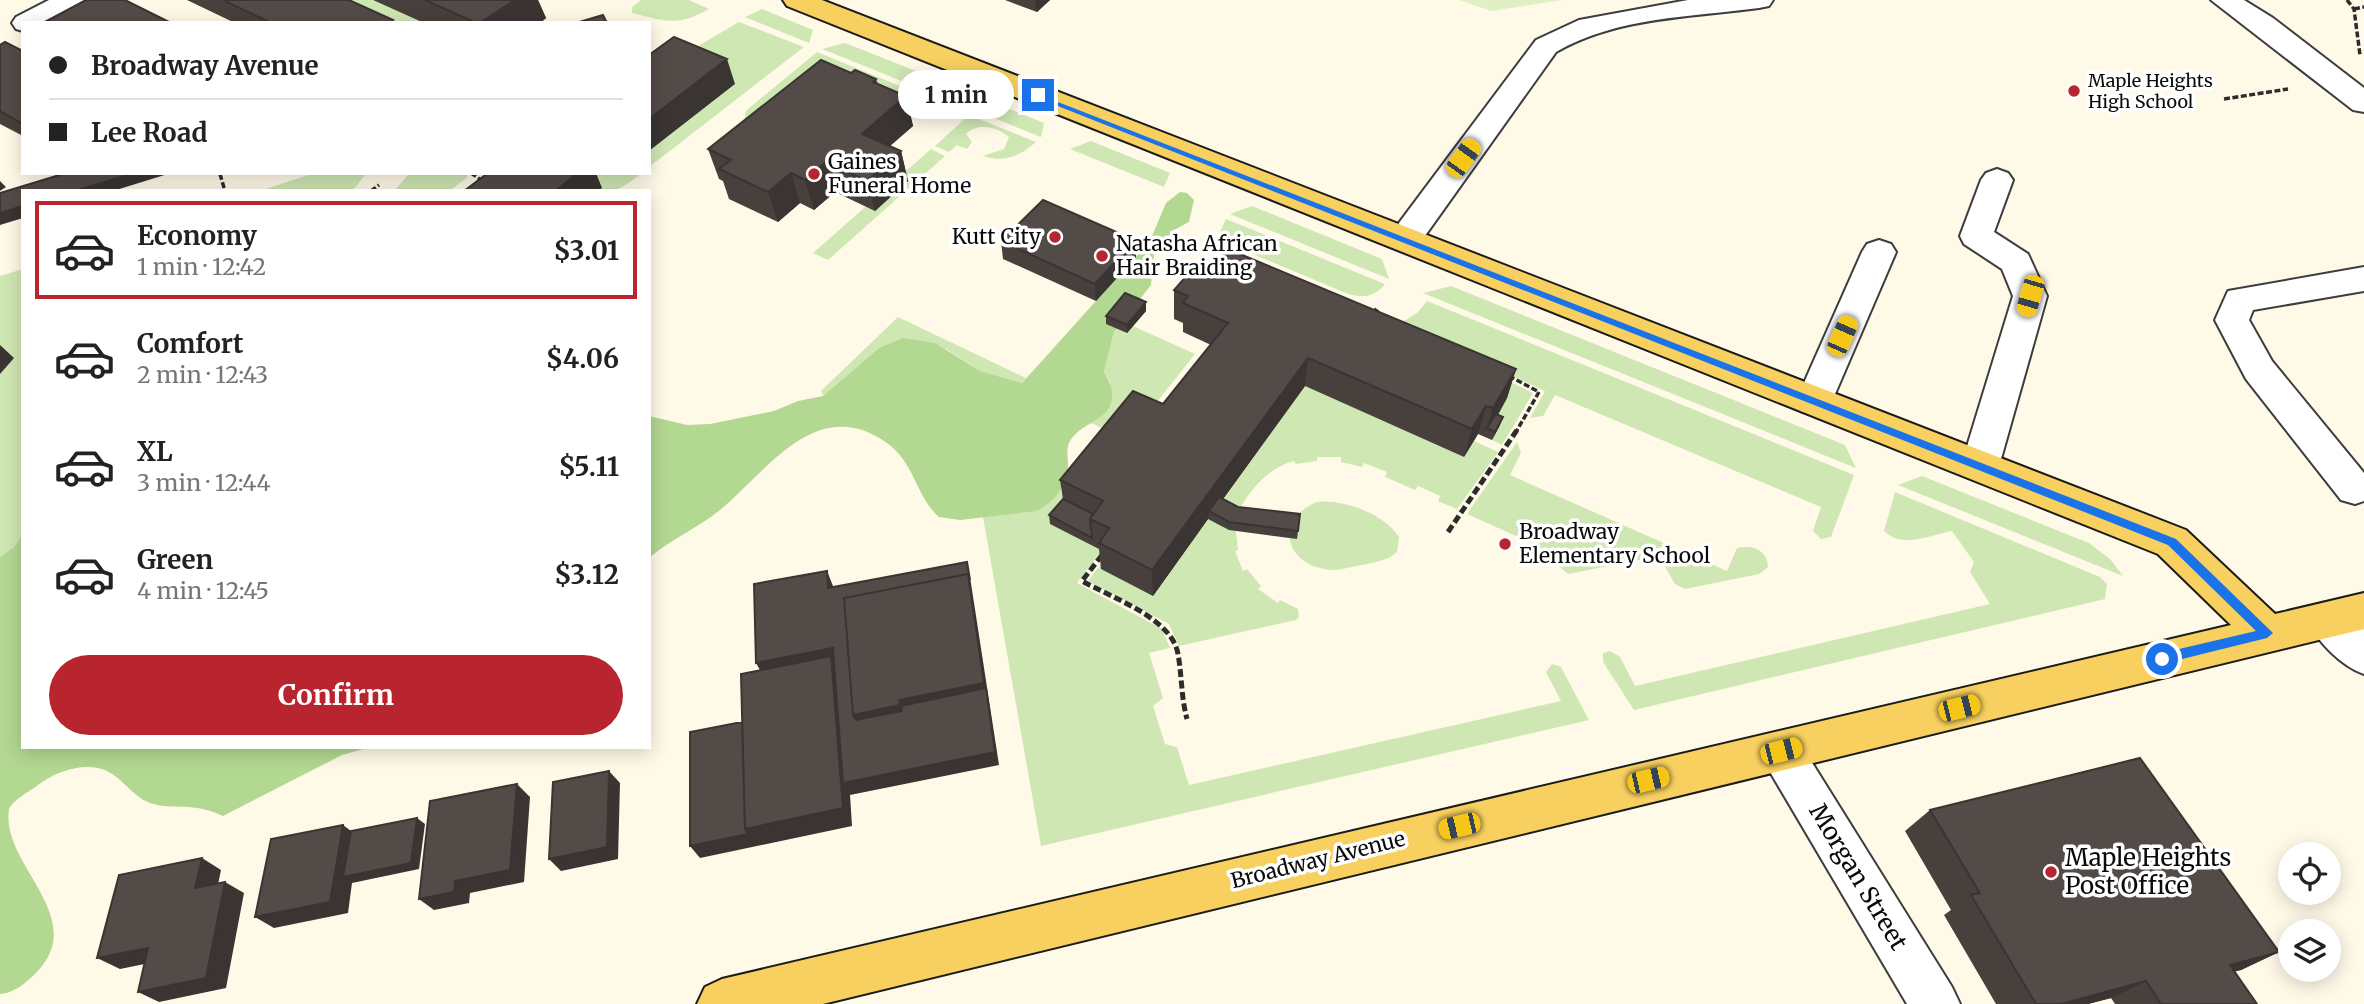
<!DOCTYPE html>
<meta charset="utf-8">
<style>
body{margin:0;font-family:Merriweather,serif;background:#f6f6f6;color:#222;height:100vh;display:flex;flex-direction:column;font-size:26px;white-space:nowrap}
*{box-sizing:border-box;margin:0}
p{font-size:23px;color:#767676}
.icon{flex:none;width:38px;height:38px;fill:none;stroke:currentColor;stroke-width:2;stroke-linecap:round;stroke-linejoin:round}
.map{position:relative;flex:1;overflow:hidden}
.sheet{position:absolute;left:21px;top:189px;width:630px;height:560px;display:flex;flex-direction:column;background:#fff;border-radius:0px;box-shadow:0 4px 18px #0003}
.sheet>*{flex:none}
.banner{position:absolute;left:21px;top:21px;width:630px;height:154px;border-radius:0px;box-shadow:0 4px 18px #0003;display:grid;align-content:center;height:154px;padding:0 28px;background:#fff}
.tools{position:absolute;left:2278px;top:842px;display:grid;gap:14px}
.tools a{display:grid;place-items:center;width:63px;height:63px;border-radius:50%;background:#fff;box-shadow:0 4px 18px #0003;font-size:35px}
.end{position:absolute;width:32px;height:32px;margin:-16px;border:9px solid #1a73e8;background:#fff;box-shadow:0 0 0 4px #fff}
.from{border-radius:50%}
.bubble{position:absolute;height:49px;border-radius:24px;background:#fff;box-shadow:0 4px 18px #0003;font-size:23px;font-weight:700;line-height:49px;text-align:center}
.car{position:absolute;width:21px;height:42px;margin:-21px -10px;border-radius:9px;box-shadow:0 0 5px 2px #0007;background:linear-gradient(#f5c518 24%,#345 0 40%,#f5c518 0 76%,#345 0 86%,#f5c518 0)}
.banner b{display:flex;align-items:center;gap:24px;height:66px;font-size:26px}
.banner b+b{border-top:2px solid #e0e0e0}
.banner i{width:18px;height:18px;background:#222}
ul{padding:12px 0 0;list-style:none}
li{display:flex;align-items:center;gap:21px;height:98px;margin:0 14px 10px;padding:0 14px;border:4px solid transparent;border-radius:0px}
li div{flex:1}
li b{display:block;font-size:26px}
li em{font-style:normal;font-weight:700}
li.on{border-color:#b8252e}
li>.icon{width:63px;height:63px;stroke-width:1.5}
.action{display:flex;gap:14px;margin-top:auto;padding:14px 28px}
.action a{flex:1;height:80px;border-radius:42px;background:#b8252e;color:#fff;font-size:28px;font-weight:700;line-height:80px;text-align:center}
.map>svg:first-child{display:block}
</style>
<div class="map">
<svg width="2364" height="1004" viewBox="0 0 2364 1004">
<rect width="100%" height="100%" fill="#fffae8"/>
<path fill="#cfe7b3" d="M351,0H373L424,23H363L344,4Z
M641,0H689L709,9C678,27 665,21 632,13V7Z
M762,9L813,30L809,43L745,17Z
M739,22L804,47L649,167V151L735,84L688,52Z
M845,43L949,84V100L822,49Z
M817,52L944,104L932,115L928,108L918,104L745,122V113L748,109Z
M992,102L1044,123L1041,137L974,110Z
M969,115L1036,142C1020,156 1004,163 983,156L1004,149L1009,137C998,127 977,122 966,134L972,142L967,149L957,145L949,152L935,146Z
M1091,141L1170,173L1164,187L1070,149Z
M931,149L945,156L828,260L813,253Z
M314,173H367L352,191H260Z
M404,173H467V178L449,191H394L408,175Z
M571,173H642C609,199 605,195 571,173Z
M1252,206L1382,259L1389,279L1230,214Z
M1226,219L1385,284C1375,297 1363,298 1348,294L1231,245L1219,234Z
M23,269V534L14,547L0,557V276Z
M1451,286L1845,445L1856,468L1423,293Z
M1427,301L1854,475L1831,537L1821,539L1813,531L1821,507L1555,395L1543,416L1530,418L1545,391L1399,324L1417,313Z
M1130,309L1133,326L1195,354L1141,422L1121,437L1089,422L1094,418L1110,382L1104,372L1114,332Z
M898,317L1026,378L1022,383L980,371L946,349L879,348L823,396L821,391Z
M1505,379L1533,393L1502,445L1492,440C1494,413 1508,407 1505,379Z
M1305,386L1464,457L1474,441L1498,452L1457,509L1438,501L1440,496L1418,486L1415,490L1385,477L1387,472L1364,463L1362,467L1341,462V457H1317V461L1296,464L1294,461C1271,467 1254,485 1240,508L1219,505Z
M1517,442L1521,453L1510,475L1727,571L1737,548C1752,545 1767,549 1768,567L1759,574L1685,589L1675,584L1659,556L1568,574L1534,544L1467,514Z
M1009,465L1073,496L1102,550L1077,583L1162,629L1170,648L1149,653L1163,698L1153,706L1165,744L1177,747L1189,785L1561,701L1546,672L1552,664L1561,667L1589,720L1041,846L983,517L997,515Z
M1922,476L2089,543L2110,559L2123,576L1898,485Z
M1895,492L2100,577L2107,584L2105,599L1634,710L1603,662V653L1610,651L1620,657L1635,686L1990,604L1970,572L1974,562L1952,531C1930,535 1902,549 1884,531Z
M1317,502C1343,499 1385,514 1399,537L1397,552C1387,561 1375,562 1362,565C1350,567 1336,572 1324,569C1283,561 1276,518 1317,502Z
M1208,519L1236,531L1238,550L1235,551L1243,571L1247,569L1261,586L1258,589L1278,603L1280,600L1298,609L1299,617L1296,620L1179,646L1169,624L1088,581L1109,554L1153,596Z"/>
<path fill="#b3d892" d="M1180,192L1187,193L1194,200L1189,222L1174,230L1154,255L1151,285L1114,332L1104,372C1109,381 1115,392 1111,403C1106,421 1078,424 1069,443C1066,450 1068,457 1068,464C1068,485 1055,502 1036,511L960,520L939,517C916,497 915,463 887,443C817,393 768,470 720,510C698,528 671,539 649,558V416L687,425L710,424L774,411L798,401L823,396L879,348L903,338L935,343L980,371L1022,383L1150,241L1166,203Z
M23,534V747H370L342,755L223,816C192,801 174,811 150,803C129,795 121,773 98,768C77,764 54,773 38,785C30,791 13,800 9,809C0,865 91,917 36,973C26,983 14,993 0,994V557L14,547Z"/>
<path fill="#e1efc5" d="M1459,0H1563L1491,11Z"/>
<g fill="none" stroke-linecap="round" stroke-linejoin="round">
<g stroke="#3d3d3d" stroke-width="4">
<path id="minor" d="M49,0H84C71,19 44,23 23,23V31L16,29L12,23L16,17Z
M1688,0H1773L1769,6L1759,8C1691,17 1616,17 1556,52L1417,247L1405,250L1393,247L1389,239L1393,231L1536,40L1579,20Z
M2211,0H2244L2273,18L2364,88V112L2353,110Z
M1997,169L2008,173L2013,180L1994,232L2028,254L2047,296L1999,466L1993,477L1980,481L1967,477L1961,466L2013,296L2002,269L1964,244L1960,236L1981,180L1986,173Z
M1879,240L1891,244L1896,252L1832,401L1827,411L1814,415L1801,411L1796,401L1862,252L1867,244Z
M2364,267V291L2253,310L2249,320L2272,361L2364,473V501L2355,504L2341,500L2246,379L2215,320L2228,291Z
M2328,602L2343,608L2364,629V674C2341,666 2318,642 2307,620L2313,608Z
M1781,731L1796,737L1952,987L1960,1004H1907L1766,765L1759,751L1766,737Z"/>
</g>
<g stroke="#1b1b1b" stroke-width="4">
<path id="major" d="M783,0H822L2186,530L2275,614L2364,593V629L823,1004H697L705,987L722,979L2231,625L2158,554L787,6Z"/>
</g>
<path stroke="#2c2c2c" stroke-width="3.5" stroke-dasharray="6 2.5" stroke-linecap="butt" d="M2347,0L2354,9L2360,55
M2354,9L2364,7
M2224,99L2288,89
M471,173L484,182
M220,174L225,191
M371,191L379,185
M1374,309L1382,315
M1509,376L1539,392L1516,432"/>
<path stroke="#2c2c2c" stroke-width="5" stroke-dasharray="8 3.5" stroke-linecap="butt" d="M1448,532L1517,430
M1102,555L1082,581C1112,598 1172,618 1178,654C1182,676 1181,697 1187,719"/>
<use href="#minor" fill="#fff" fill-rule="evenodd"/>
<use href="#major" fill="#f7d05f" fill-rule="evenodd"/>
</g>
<path fill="#47403d" d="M187,0H349L393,20L395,23H235Z
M373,0H538L546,18L540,23H424Z
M1005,0H1050L1037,12Z
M0,45L23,51V136L0,124Z
M851,73L876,79L878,84L906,96L913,126L890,146L901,151L908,181L875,211L835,192L814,210L800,203L778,222L729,199L723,181L719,179L708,149Z
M1135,240L1136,257L1096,301L1003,259L1001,241Z
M1210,271L1516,369L1507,398L1498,415L1500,425L1492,440L1478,434L1464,457L1305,386L1223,499L1238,507L1300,514L1297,539L1229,530L1208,519L1153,596L1101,569L1099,549L1050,524L1049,515L1063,499L1060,480L1163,404L1211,345L1183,332V323L1174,319V290Z
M1146,311L1127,333L1106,324V316Z
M1930,810L2279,952L2241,970L2234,971L2257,1004H2115L2111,998L2088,1004H1996L1944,915L1951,910L1905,831Z"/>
<path fill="#3a3432" d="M515,0H538L546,18L540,23H480Z
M1035,0H1050L1037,12Z
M727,59L735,84L649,151V119Z
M906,96L913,126L869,164L862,134Z
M901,151L908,181L875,211L867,181Z
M826,162L835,192L814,210L805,180Z
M134,173H171L113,191H75Z
M578,173H596L602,188L598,191H555Z
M791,173L800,203L778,222L768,192Z
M0,181L6,187L0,191Z
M23,206V218L0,225V213Z
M1135,240L1136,257L1096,301L1095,284Z
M1146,302V311L1127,333V325Z
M0,345L14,358L0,374Z
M1308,358L1305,386L1213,513L1209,511L1208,519L1153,596L1152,570Z
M1516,369L1507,398L1489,429L1487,428L1493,408Z
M1486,406L1478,434L1464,457L1472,429Z
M1503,417L1500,425L1492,440L1495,432Z
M967,562L970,577L999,765L850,795L852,826L700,858L690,846L745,829L764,677L756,663L833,648L849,782L862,734L853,715Z
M827,571L833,586L834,603L828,588Z
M609,771L620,783L618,859L561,871L549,859Z
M517,784L530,797L524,882L470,893L469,903L434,910L419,899L455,881Z
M417,818L425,824L419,869L352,883L348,913L274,928L255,917L343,825L359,837Z
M202,858L221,870L215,899L195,888Z
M225,882L244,893L226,988L159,1002L138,992Z
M148,948L169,959L120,969L97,958Z
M2279,952L2241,970L2193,983L2230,965Z
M2146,981L2111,998L2088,1004H2061Z"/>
<path fill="#534b47" stroke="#3a3432" stroke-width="2" d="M86,0H125L171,23H43Z
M223,0H349L393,20L389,23H271Z
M425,0H515L480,23H476Z
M603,15L607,23H576Z
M674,37L727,59L649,119V55Z
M5,42L23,51V124L0,111V45Z
M821,60L851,73L855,70L876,79L873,82L906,96L862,134L901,151L867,181L826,162L805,180L791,173L768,192L719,169L731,160L708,149Z
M66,173H134L75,191H23V206L0,213V193Z
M488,173H578L555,191H464Z
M1043,200L1135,240L1095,284L1001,241Z
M1228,249L1516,369L1493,408L1486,406L1472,429L1308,358L1152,570L1099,543L1109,528L1090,519L1103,501L1060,480L1133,391L1163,404L1228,323L1183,303L1188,296L1174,290L1196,265L1210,271Z
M1125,293L1146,302L1127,325L1106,316Z
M1496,414L1503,417L1495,432L1487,428Z
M1219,497L1238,507L1300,514L1298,531L1229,522L1209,511Z
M1063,499L1093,514L1090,519L1092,538L1049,515Z
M967,562L970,580L968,574L844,598L853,715L856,720L902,711L901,706L986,688L995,752L843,783L833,648L756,663L754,584L827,571L828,588Z
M968,574L984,683L899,700L900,705L853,715L844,598Z
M831,656L843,808L745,829L741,674Z
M816,658V659L767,669V668Z
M742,722L745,829L748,834L690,846V732Z
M2140,758L2279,952L2230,965L2257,1004H2161L2146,981L2061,1004H2036L1971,895L1980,893L1930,810Z
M609,771L607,847L549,859L553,782Z
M517,784L510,870L455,881L454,892L419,899L430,801Z
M417,818L411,863L343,877L351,831Z
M343,825L330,902L255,917L271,839Z
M202,858L195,888L225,882L206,978L138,992L148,948L97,958L119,875Z"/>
<path fill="#1a73e8" d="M1035,93L2176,539L2273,633L2267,638L2162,664L2158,663L2156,659L2162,653L2256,631L2168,545L1035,97Z"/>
<g fill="#b8252e" stroke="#fff" stroke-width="2.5">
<circle cx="2074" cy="91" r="7"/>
<circle cx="814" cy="174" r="7"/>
<circle cx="1055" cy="237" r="7"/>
<circle cx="1102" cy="256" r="7"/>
<circle cx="1505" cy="544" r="7"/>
<circle cx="2051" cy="872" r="7"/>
</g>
<g text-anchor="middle" stroke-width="7" stroke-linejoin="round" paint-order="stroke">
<g font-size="18" fill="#0a0a0a" stroke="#fff" text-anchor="start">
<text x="2088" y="87">Maple Heights<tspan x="2088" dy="21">High School</tspan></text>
</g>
<g font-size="21" fill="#0a0a0a" stroke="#fff" text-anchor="start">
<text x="828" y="169">Gaines<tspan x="828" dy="24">Funeral Home</tspan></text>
<text x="1041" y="244" text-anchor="end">Kutt City</text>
<text x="1116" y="251">Natasha African<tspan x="1116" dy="24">Hair Braiding</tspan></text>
<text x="1519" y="539">Broadway<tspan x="1519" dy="24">Elementary School</tspan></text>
</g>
<g font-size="21" fill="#0a0a0a" stroke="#fff">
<text transform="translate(1318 860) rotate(-14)" y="7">Broadway Avenue</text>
</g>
<g font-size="24" fill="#0a0a0a" stroke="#fff" text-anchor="start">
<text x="2065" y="866">Maple Heights<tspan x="2065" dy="28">Post Office</tspan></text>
</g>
<g font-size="24" fill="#0a0a0a" stroke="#fff">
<text transform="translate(1858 877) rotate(59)" y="8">Morgan Street</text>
</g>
</g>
</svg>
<div class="tools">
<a><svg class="icon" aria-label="locate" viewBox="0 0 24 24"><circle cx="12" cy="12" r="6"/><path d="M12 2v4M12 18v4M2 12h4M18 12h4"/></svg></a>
<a><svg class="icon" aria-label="layers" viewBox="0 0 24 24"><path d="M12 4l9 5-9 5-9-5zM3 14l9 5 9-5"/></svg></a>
</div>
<i class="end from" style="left:2162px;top:659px"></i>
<i class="end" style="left:1038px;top:95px"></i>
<div class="bubble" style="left:898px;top:70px;width:116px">1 min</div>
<i class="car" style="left:1463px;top:158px;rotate:36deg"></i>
<i class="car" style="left:2030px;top:296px;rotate:196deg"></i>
<i class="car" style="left:1842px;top:336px;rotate:24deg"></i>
<i class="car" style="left:1959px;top:708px;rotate:76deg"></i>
<i class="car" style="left:1781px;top:751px;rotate:76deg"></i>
<i class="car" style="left:1648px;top:780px;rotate:77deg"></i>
<i class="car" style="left:1459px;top:826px;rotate:257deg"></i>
<div class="banner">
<b><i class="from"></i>Broadway Avenue</b>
<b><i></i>Lee Road</b>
</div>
<section class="sheet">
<ul>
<li class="on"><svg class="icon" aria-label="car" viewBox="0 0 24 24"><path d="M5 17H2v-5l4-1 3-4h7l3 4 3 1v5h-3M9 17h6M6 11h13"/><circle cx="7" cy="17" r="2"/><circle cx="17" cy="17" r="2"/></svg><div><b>Economy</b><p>1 min · 12:42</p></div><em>$3.01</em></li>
<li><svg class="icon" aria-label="car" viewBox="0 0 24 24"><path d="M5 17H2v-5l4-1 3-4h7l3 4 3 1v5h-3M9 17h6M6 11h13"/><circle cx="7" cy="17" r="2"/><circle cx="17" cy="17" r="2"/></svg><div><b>Comfort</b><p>2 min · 12:43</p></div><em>$4.06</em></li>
<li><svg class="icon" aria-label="car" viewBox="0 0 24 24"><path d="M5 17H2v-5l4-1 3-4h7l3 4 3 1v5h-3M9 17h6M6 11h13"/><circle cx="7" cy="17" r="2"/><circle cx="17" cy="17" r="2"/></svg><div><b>XL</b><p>3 min · 12:44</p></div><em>$5.11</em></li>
<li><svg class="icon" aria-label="car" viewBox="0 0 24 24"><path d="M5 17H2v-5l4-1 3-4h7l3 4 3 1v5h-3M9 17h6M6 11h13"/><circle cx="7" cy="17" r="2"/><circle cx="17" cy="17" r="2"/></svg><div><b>Green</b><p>4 min · 12:45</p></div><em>$3.12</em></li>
</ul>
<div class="action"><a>Confirm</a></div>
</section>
</div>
